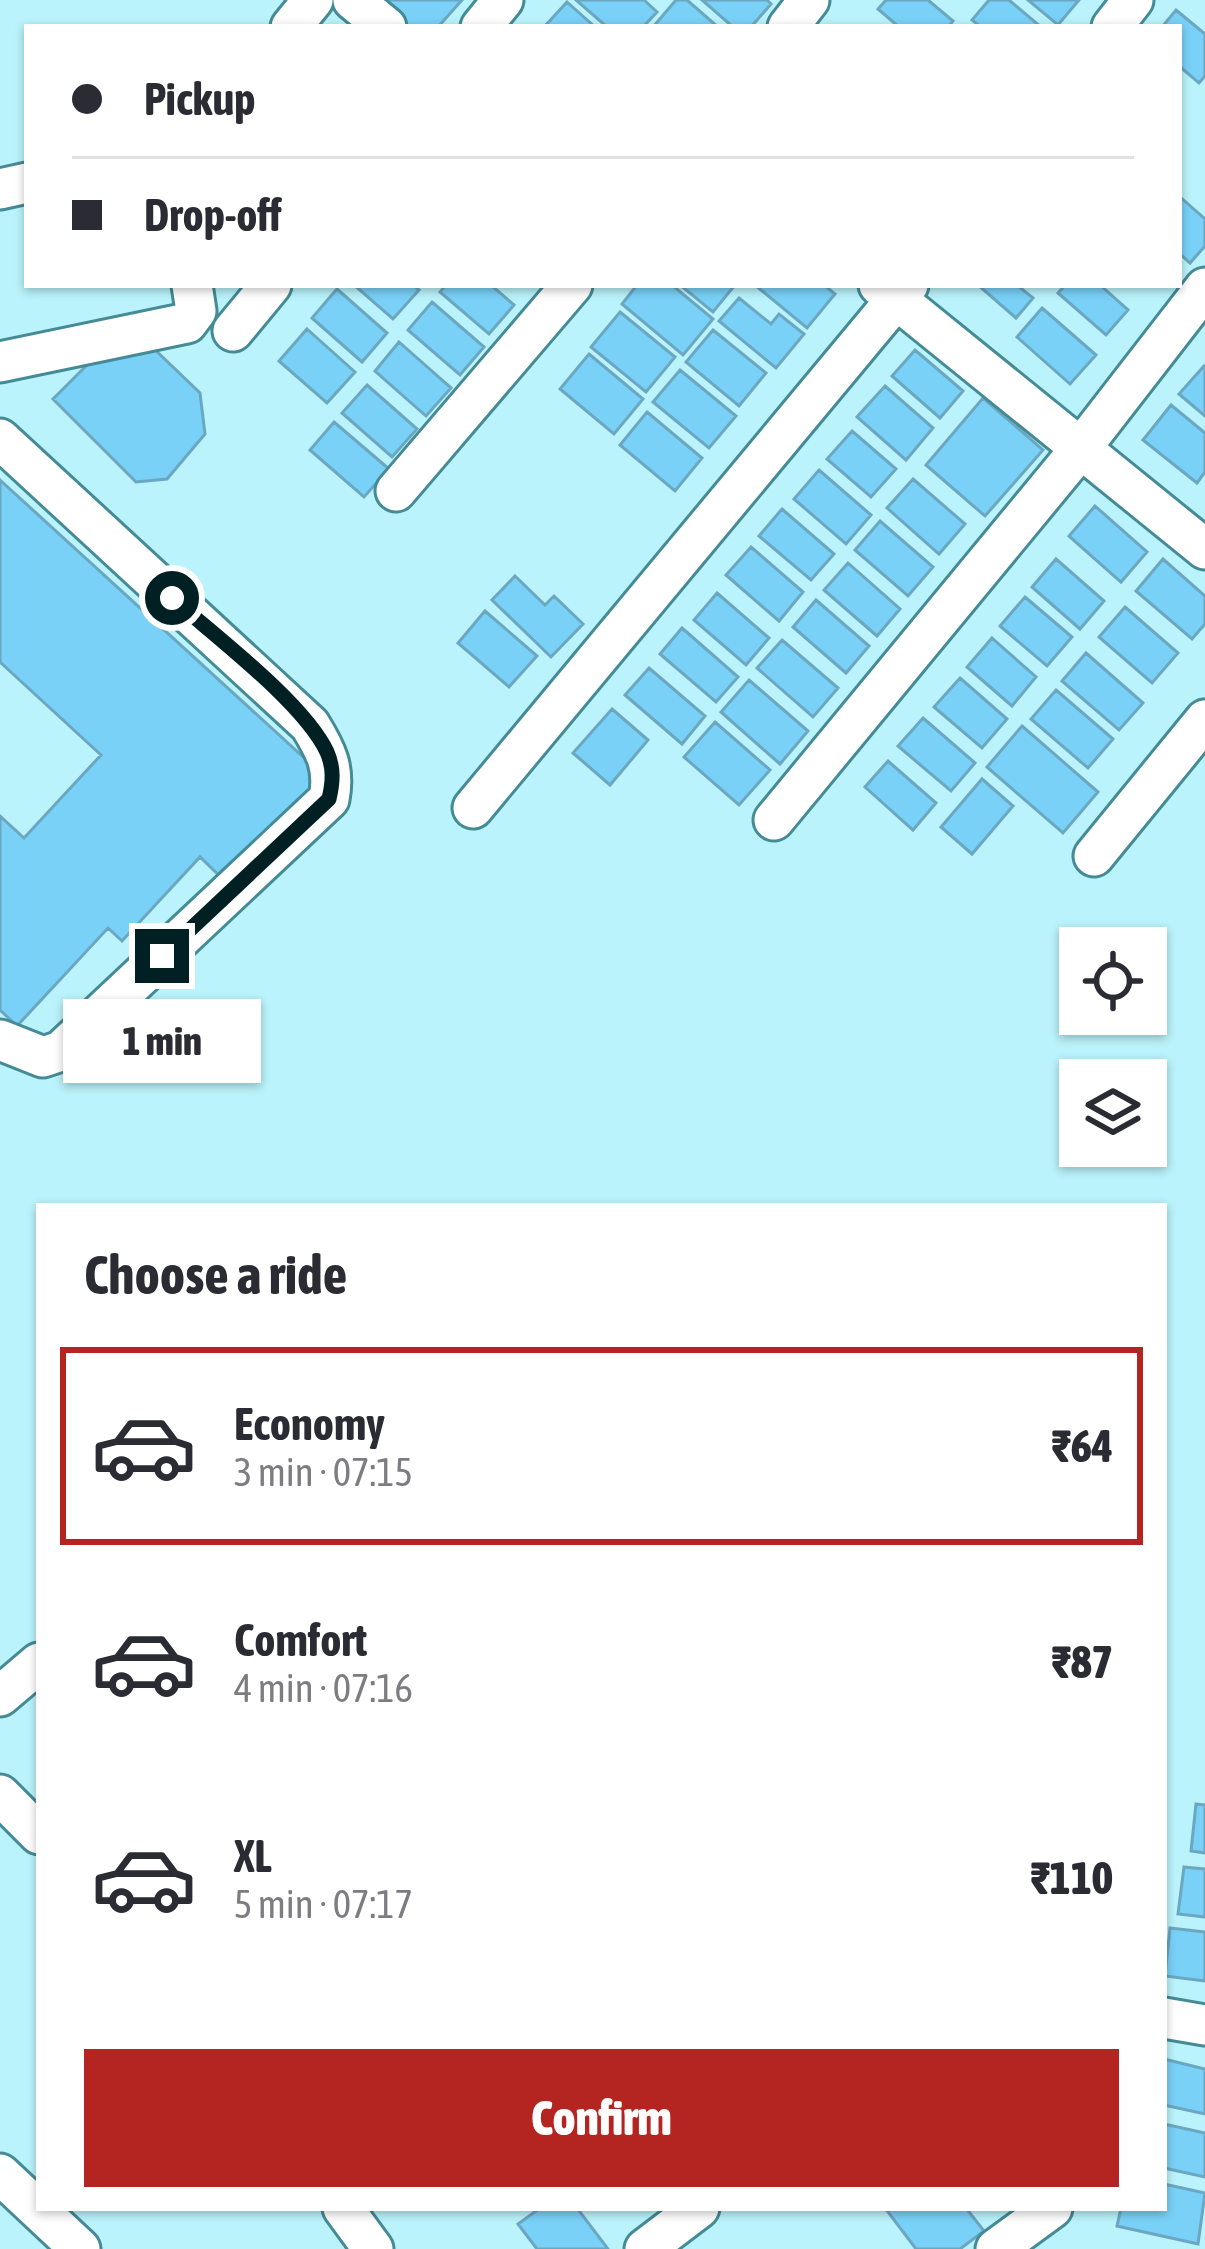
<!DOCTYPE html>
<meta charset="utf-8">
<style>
body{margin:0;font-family:"Asap Condensed",sans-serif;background:#f7f7f7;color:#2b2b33;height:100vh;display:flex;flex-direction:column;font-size:45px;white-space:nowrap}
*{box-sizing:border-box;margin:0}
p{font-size:39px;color:#7c7c81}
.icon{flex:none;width:66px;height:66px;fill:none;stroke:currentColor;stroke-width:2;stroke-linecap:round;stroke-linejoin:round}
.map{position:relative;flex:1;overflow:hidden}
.drawer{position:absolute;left:36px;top:1203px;width:1131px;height:1008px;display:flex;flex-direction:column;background:#fff;border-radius:0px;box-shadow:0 3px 9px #0004}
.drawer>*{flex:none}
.guide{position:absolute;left:24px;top:24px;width:1158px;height:264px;border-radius:0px;box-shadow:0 3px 9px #0004;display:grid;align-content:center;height:264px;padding:0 48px;background:#fff}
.controls{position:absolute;left:1059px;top:927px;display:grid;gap:24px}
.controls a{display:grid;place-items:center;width:108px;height:108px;border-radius:0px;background:#fff;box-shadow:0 3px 9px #0004;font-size:60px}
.end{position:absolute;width:54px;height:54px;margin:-27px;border:15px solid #012024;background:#fff;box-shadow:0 0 0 6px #fff}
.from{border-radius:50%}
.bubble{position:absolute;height:84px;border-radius:0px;background:#fff;box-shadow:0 3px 9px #0004;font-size:39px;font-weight:800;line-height:84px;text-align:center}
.guide b{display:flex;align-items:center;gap:42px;height:114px;font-size:45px}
.guide b+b{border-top:3px solid #e1e1e2}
.guide i{width:30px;height:30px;background:#2b2b33}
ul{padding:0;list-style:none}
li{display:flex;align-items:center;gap:36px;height:198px;margin:0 24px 18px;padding:0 24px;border:6px solid transparent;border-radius:0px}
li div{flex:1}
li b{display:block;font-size:45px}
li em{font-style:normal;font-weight:800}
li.active{border-color:#b42420}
li>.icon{width:108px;height:108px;stroke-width:1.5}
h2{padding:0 48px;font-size:54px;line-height:144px}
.button{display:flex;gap:24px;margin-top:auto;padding:24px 48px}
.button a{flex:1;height:138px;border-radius:0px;background:#b42420;color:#fff;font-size:48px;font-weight:800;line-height:138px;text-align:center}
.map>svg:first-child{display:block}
</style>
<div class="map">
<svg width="1205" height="2249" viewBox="0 0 1205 2249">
<rect width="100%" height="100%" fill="#baf3fb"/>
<path fill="#79d1f7" stroke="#6ba7c1" stroke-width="3" d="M389,0H462L438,27H405L383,7Z
M576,0H644L657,12L643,27H607Z
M676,0H687L718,27H653Z
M702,0H767L771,4L751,27H733Z
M886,0H928L953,21L948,27H899L878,9Z
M989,0H1009L1041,27H981L972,20Z
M1028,0H1079L1058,25Z
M567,2L595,27H544Z
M1176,10L1205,34V76L1199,83L1179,66V27H1162Z
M1179,196L1205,219V246L1190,263L1179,253Z
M354,285H413L419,290L393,319Z
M446,285H491L514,305L489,334L440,292Z
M637,285H672L713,319L683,355L622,304Z
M680,285H735L713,312Z
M755,285H824L835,294L807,328Z
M978,285H1017L1033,298L1016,318Z
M1065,285H1100L1128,310L1106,335L1058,293Z
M337,289L387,333L362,362L312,318Z
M739,298L771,324L779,314L804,334L776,368L719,321Z
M432,302L484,347L460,375L408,330Z
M1042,308L1096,355L1070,384L1017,337Z
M620,312L675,357L646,392L591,347Z
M307,329L355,372L327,403L279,361Z
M713,330L766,373L739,406L686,362Z
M399,342L451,388L426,416L375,371Z
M108,344H149L200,393L205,434L167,479L136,482L53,399Z
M915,350L963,391L940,418L892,376Z
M589,354L643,399L614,434L560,389Z
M1204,366L1205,367V416L1179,394Z
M680,370L736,416L709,448L653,402Z
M367,385L417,429L392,457L342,413Z
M885,386L933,428L906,460L857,417Z
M983,398L1043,450L985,516L926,465Z
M1171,405L1205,433V472L1197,483L1143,440Z
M647,412L702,458L675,491L620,445Z
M334,422L389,469L364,497L310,450Z
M852,431L896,469L871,497L827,459Z
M819,470L871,515L846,544L794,499Z
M913,479L965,524L939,554L887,508Z
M0,480L324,776L226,882L200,857L122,941L108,928L17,1026L0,1010V816L24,838L101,755L0,662Z
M1095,506L1147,552L1121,582L1069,536Z
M782,509L834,554L811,580L759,536Z
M880,521L933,567L908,596L855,550Z
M751,547L803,592L779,621L726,575Z
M1056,559L1104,601L1080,629L1032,587Z
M1163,559L1205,596V624L1192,639L1136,591Z
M848,563L900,609L877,636L824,590Z
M515,576L545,605L554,596L583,624L551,657L492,600Z
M717,593L769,638L746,665L694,620Z
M1025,597L1072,637L1047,666L1000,626Z
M816,600L869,646L846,673L793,627Z
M1125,607L1178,653L1152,683L1099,637Z
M485,611L537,656L509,687L458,643Z
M682,628L738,677L716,702L660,654Z
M992,638L1036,677L1012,706L967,667Z
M782,640L838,688L813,717L757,668Z
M1086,653L1143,703L1119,730L1062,681Z
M649,668L705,716L682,744L625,695Z
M960,678L1007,719L982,748L934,707Z
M749,680L808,731L780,764L721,712Z
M1056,690L1113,739L1088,768L1031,719Z
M612,709L648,740L610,785L573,753Z
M923,718L975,763L951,791L898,746Z
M715,722L770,770L739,805L684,757Z
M1022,726L1098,792L1063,833L987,767Z
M888,761L936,803L913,830L865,787Z
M982,779L1013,806L972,854L941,827Z
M1196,1804L1205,1805V1853L1191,1851Z
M1184,1867L1205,1869V1917L1178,1914Z
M1170,1928L1205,1932V1981L1165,1976Z
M1164,2059L1205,2069V2114L1164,2105Z
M1164,2124L1205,2133V2177L1164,2168Z
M1164,2184L1205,2193L1198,2244L1117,2226L1121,2208H1164Z
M540,2208H577L608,2249H537L518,2224Z
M885,2208H966L984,2231L960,2249H916Z"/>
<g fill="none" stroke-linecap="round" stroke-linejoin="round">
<g stroke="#448b96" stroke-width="45">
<path id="street" d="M353,0L386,27
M291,27L313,0
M481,27L503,0
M788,27L809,0
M1112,27L1133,0
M0,189L27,183
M879,285L1205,549
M233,331L271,285
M0,362L187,323L196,311L192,285
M0,439L310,725C326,751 335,768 329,799L61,1051L43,1057L0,1040
M396,491L572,285
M473,808L908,285
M774,820L1081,448L1205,288
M1094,856L1205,720
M0,1696L39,1663
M0,1795L39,1834
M1164,2018L1205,2025
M0,2174L80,2249
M343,2208L373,2249
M645,2249L699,2208
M996,2249L1052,2208"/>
</g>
<use href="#street" stroke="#fff" stroke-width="39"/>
</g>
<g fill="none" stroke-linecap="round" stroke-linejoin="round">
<path stroke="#012024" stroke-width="15" d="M162,956L329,799C333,782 334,768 327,752C304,703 215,636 172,598"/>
</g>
</svg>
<div class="controls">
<a><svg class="icon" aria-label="locate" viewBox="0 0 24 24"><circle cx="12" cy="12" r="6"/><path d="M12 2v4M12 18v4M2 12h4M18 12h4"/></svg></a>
<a><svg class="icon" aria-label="layers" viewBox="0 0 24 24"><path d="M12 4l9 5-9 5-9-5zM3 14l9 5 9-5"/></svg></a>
</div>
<i class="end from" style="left:172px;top:598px"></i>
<i class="end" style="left:162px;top:956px"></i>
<div class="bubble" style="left:63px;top:999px;width:198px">1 min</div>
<div class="guide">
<b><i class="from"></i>Pickup</b>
<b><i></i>Drop-off</b>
</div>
<section class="drawer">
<h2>Choose a ride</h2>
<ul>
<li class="active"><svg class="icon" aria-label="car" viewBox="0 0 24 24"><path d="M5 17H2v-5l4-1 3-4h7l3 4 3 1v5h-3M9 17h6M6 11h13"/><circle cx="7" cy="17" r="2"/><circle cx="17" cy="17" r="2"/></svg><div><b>Economy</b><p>3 min · 07:15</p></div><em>₹64</em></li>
<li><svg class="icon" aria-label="car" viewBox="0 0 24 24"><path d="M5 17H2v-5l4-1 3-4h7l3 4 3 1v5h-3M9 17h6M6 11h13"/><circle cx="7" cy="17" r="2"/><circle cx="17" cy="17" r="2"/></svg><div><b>Comfort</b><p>4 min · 07:16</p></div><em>₹87</em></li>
<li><svg class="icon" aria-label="car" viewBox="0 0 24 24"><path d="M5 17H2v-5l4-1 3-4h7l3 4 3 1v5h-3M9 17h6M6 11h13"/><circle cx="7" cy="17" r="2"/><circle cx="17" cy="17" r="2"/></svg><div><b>XL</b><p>5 min · 07:17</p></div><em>₹110</em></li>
</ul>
<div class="button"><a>Confirm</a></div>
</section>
</div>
